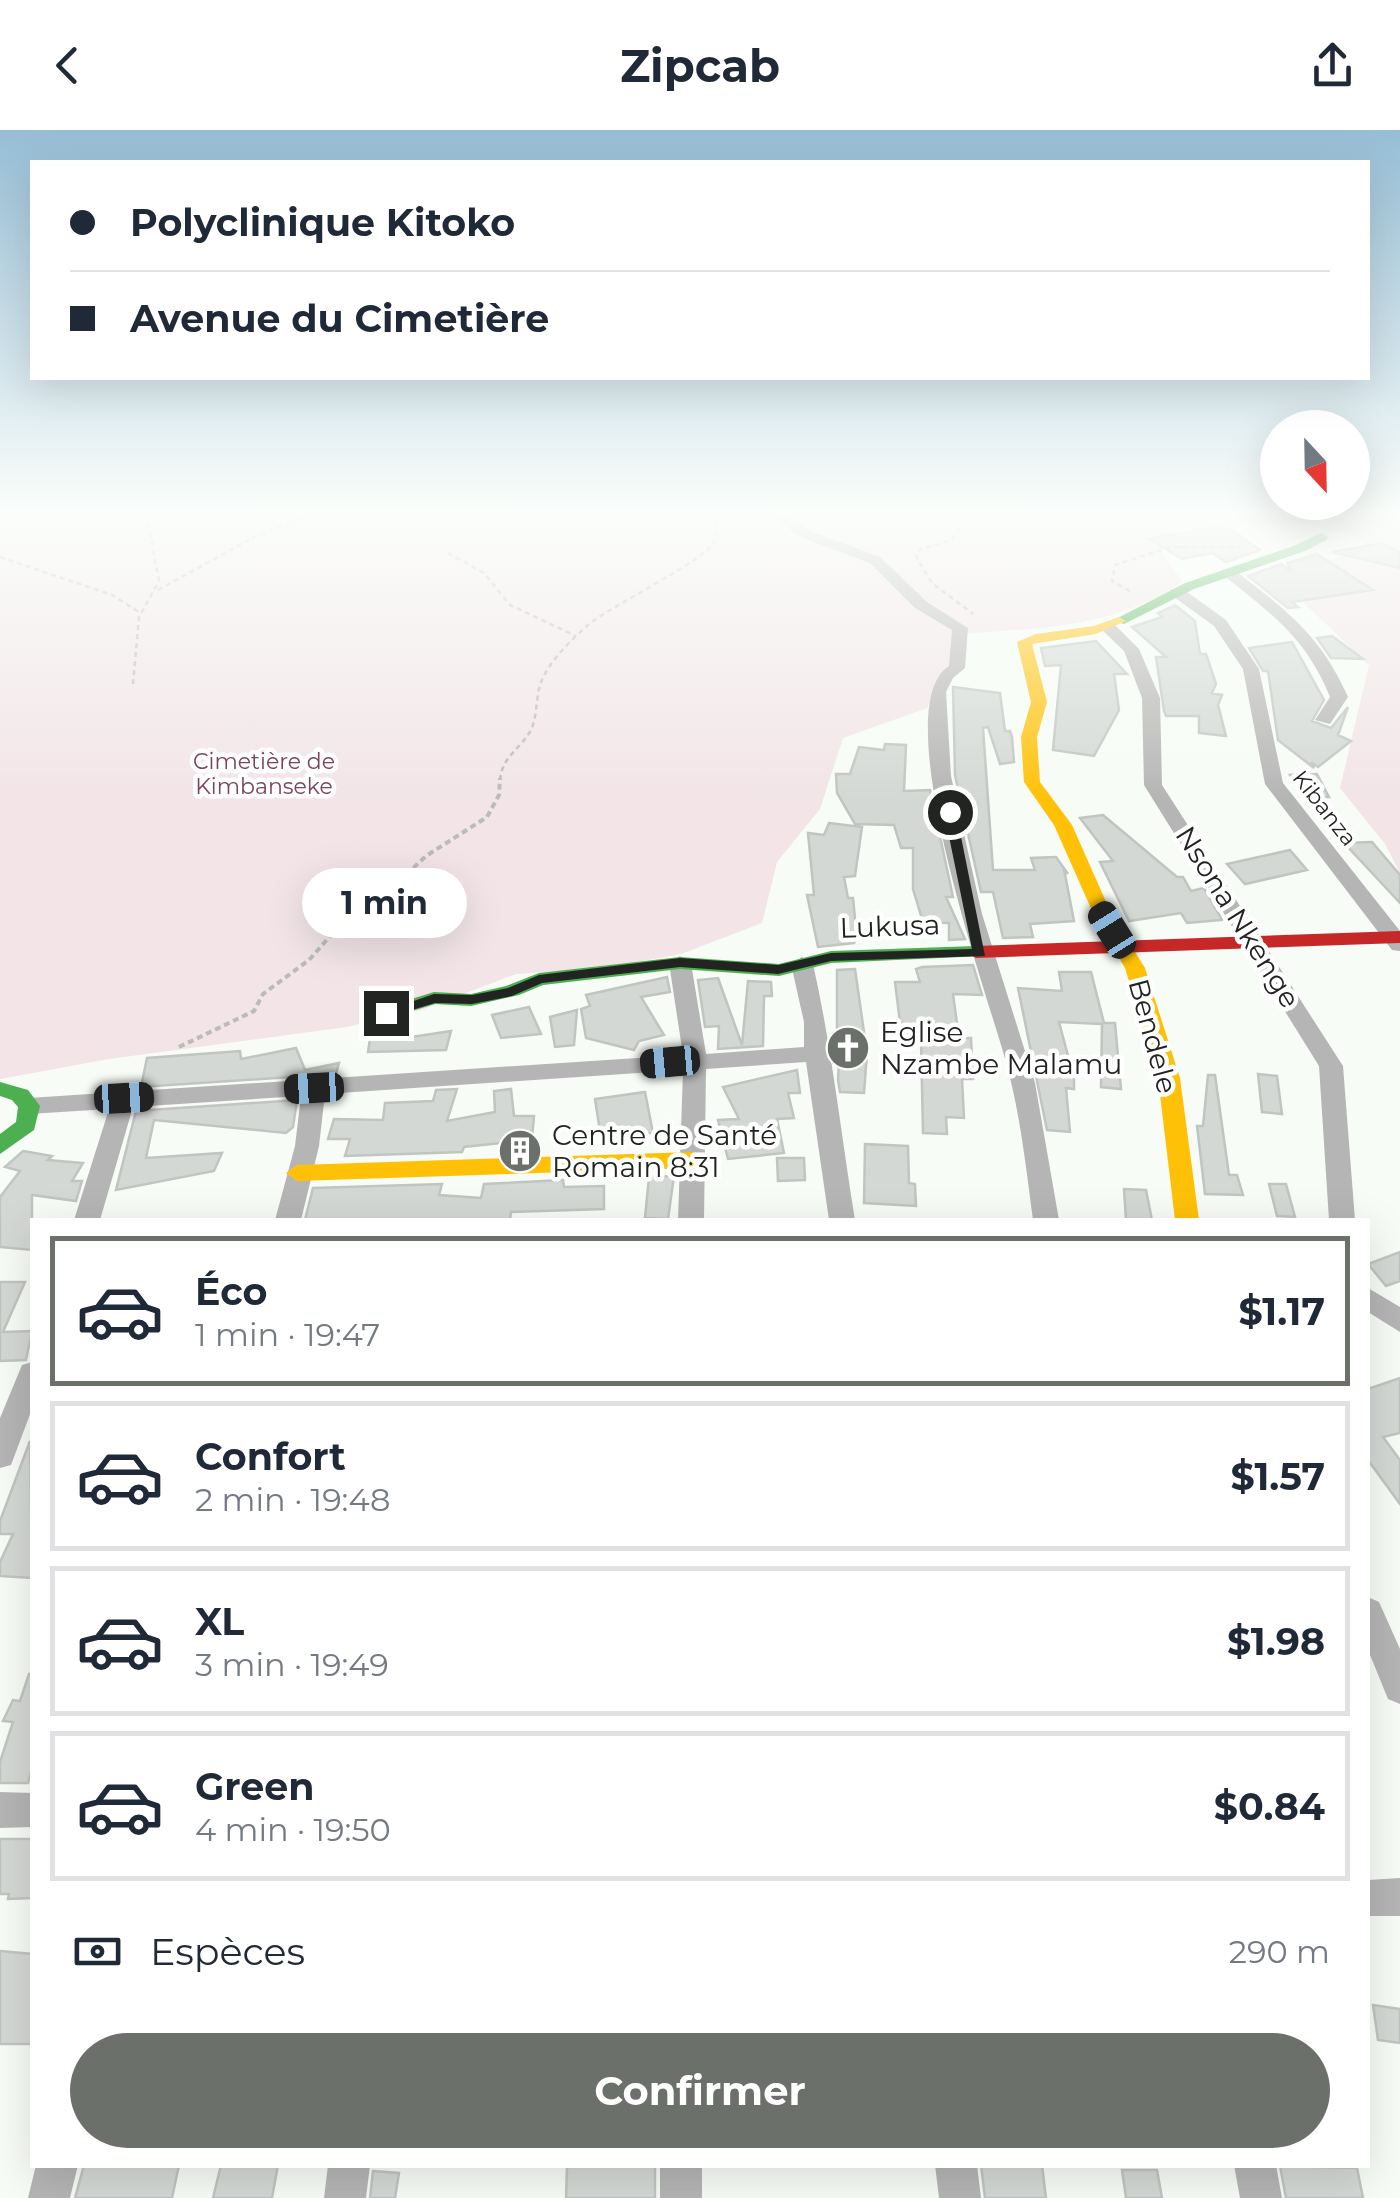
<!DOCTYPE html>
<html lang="fr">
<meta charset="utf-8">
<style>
body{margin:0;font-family:Montserrat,sans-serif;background:#f2f2f3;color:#1f2937;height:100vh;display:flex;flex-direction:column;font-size:38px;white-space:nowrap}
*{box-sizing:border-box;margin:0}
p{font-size:32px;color:#747a83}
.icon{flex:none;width:55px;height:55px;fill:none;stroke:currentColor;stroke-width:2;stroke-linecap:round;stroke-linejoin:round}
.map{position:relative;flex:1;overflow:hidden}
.panel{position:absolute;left:30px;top:1088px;width:1340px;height:950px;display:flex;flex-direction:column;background:#fff;border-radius:0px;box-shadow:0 10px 40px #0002}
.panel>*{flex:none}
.hud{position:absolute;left:30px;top:30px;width:1340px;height:220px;border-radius:0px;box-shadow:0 10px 40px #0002;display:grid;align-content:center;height:220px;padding:0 40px;background:#fff}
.needle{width:65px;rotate:158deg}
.buttons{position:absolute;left:1260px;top:280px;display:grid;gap:20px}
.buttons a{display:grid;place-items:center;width:110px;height:110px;border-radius:50%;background:#fff;box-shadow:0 10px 40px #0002;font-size:50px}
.end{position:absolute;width:45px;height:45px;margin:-22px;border:12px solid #212420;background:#fff;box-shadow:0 0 0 5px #fff}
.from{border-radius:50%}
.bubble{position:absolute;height:70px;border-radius:35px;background:#fff;box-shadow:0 10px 40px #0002;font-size:32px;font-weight:700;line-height:70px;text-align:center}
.car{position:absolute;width:30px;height:60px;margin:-30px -15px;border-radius:12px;box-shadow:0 0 8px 2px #0007;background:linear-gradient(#222 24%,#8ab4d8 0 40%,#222 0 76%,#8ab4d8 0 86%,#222 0)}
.hud b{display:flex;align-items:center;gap:35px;height:95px;font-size:38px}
.hud b+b{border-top:2px solid #e0e1e3}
.hud i{width:25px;height:25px;background:#1f2937}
ul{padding:18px 0 0;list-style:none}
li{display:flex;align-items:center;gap:30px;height:150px;margin:0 20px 15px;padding:0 20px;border:5px solid #e0e1e3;border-radius:0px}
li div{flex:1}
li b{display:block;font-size:38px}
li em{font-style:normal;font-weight:700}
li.selected{border-color:#6c706b}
li>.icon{width:90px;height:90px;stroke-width:1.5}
.pay{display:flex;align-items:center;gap:25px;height:110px;padding:0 40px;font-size:38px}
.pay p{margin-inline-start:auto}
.button{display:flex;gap:20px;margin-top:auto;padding:20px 40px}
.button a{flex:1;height:115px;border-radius:60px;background:#6c706b;color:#fff;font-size:40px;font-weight:700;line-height:115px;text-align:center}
header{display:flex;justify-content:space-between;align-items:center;height:130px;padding:0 40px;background:#fff;font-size:45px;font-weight:700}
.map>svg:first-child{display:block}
</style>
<header><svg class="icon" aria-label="back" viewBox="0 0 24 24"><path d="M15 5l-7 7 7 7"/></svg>Zipcab<svg class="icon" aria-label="share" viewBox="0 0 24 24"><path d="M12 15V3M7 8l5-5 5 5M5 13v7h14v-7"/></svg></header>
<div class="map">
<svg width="1400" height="2068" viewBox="0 0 1400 2068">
<rect width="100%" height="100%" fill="#f7fcf6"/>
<path fill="#f2e4e7" d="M0,381H1400V743L1385,714L1340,658L1369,535L1285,455L1318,435L1365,417L1364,410C1291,381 1228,398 1153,408L1182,452C1113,499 1040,498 961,504C961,533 939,552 927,578L843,608L820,679L777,732L762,793L681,824L605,838L516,844L421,880L347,897L109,929L0,949Z"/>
<path fill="#d4d8d4" stroke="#c1c5c1" stroke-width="2.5" d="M1203,399H1230L1260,420L1226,432L1212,423L1182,429L1149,409Z
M1382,413L1400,423V438L1332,422Z
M1317,424L1373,460L1292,472L1298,477L1288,478L1248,446L1281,434L1292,442L1287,433Z
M1175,475L1195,491L1200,524H1206L1216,554L1212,563L1222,565L1218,575L1226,606L1199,603V586H1166L1164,581L1156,527H1166L1132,497L1162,487L1158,483Z
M1332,506L1363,529L1331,528L1317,508Z
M1096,511L1127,544H1114L1119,580L1094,626L1053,620L1061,535L1045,536L1041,518Z
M1292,512L1324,570L1312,591L1331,598L1348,577L1338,605L1351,611L1318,637L1311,632L1314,638L1278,610L1268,541H1263L1249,518Z
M953,557L1000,563L1005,601H1010L1012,607L1014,632L1000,634L988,597L983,598L993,740H1035L1031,728L1056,727L1068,744L1064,739L1074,791L1030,794L1033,807L1003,808L993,762H981L955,645Z
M885,614L906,615L904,661L930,660L953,767H946L965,809L949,810V793L923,792L913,759V718H901L894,695L855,694L837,663L836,644H850L859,617L884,620Z
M1317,644L1329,667L1306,668L1290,645Z
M1103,685L1177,747H1183L1191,761L1204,758L1222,790L1187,793L1181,783L1129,791L1100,732L1113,731L1080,688Z
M829,693L862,697L855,746L844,747L848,768H853L857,809L854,813L818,817L807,765H814L808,703L824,705Z
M1372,712L1400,745V773L1344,713Z
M1290,720L1307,740L1245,754L1227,734Z
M973,835L982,865L953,864L959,908H971L973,949H962L964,988L946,987L947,1004L923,1003L921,909H902L895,852H920L916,839L922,837Z
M855,839L867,923L864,963L840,962L838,950L839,931L863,925L837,923V840Z
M1059,842H1091L1104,893H1115L1121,959L1101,957L1102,894L1059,892L1074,948V959L1066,958L1070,1002L1047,1000L1018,858L1062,861Z
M667,847L670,862L641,867L664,905L639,911L634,920L586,908L581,879L590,876L586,865Z
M718,848L742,915L748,851L771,852L772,866H764L763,916L718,919L719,896L705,897L698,850Z
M529,877L541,904L501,908L492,885Z
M577,880L574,915L555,917L550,887Z
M391,895H400L398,909L451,901L446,920L368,922L372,896Z
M296,918L305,940L339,933L336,944L141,957L147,928L240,921L241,929Z
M797,940L800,963H788L794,988L777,989L784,1023L728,1029L718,990L739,989L723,957Z
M1258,944L1277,946L1282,984L1262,982Z
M1208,945H1215L1229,1045H1237L1243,1065L1205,1064L1197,996H1203Z
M457,959L447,991L495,982L494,961L511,959L514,986H534L531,1020H510L511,1012L464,1017L462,1022L345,1026L350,1009H328L334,989L383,990L385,973L433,971L436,960Z
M645,962L653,1003L601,1008L595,969Z
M297,970L293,997L286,1003L154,990L146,1028L222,1023L214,1041L116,1060L136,981Z
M865,1014L908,1016L909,1053L915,1054L916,1076L864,1073Z
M23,1021L52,1026L48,1030L83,1033L72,1051H82L76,1071L32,1065V1120L0,1117V1067L20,1041L5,1037Z
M777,1028H804L805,1050L778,1051Z
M674,1046L668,1089L645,1088L649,1047Z
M563,1050L564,1057L604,1056V1079L511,1082L510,1090H305L313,1058L442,1054L439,1065L481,1068L484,1054Z
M1269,1054H1286L1295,1087L1277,1086Z
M1124,1059L1146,1060L1152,1090H1126Z
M1400,1122V1151L1386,1156L1368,1134Z
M0,1152H25L3,1202L32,1201L26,1230L0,1231Z
M1400,1248V1303L1383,1307L1400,1330V1374L1368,1330V1259Z
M30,1311L32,1448L0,1446V1432L13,1404H0V1391Z
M29,1544L32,1545V1637L28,1653H0V1632L13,1592L3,1591L13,1570L20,1571Z
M0,1709H32V1768L8,1769L9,1764H0Z
M0,1821L32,1824V1914H0Z
M1373,1875L1400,1879V1913L1378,1910Z
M84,2035L150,2036L179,2035L172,2068H75Z
M221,2035H278L272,2068H213Z
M655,2035V2068H566L567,2037Z
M981,2035H1042L1046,2068H985Z
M1280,2036L1357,2038L1363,2068H1286Z
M1122,2040H1157L1162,2068H1126Z
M373,2041L399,2043L395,2068H370Z"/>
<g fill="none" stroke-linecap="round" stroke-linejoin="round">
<path stroke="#bbbbba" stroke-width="2.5" stroke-dasharray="5 4" stroke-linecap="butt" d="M960,398L951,410L919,420L916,427L932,453L973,484
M448,423L484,443L510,475L576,506
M0,427L112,465L139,482
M158,460L256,406L318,381
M1130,461L1112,451L1115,435L1170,417H1240
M133,554L139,487L159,451L146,381
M500,650C502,626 520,620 531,600C537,587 536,569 540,555C548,532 570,511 588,495C607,478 706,430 714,412C717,406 716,395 716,389L724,381"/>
<path stroke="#bbbbba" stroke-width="4" stroke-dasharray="6 4" stroke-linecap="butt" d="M179,917L254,881L263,864L309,830L348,786L392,758L426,726L487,687L499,665L500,648"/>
<path fill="#b6b5b5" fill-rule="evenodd" d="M763,381H779L813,402L880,427L927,472L968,498L965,538L953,548L946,562L951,646L982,784L1035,953L1059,1090H1033C1026,1037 1020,983 1006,932C988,866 884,577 949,536L952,500L915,478L870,433L803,408Z
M1223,439H1233C1285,479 1321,505 1348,567L1330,594L1315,590L1330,567C1306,508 1272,484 1223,445Z
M1171,459H1183L1226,490L1259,539L1283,653L1400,801V821L1392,820L1265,654L1243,539L1214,496L1171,465Z
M1101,493H1113L1139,519L1160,568L1162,655L1343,936L1355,1090H1329L1319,936L1144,655L1142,568L1124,521L1101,499Z
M680,826L691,833L706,924L804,917V892L791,834L802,827L813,834C832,918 841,1005 855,1090H829L806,932L706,939L704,1090H678L683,940L325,964L319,1016L301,1090H275L295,1016L301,966L133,977L100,1090H74L109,979L29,984L17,976L29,968L683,925L669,833Z
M1368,1158L1400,1177V1202L1368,1182Z
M32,1232V1279L11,1335L0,1338V1288L22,1235Z
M1368,1467L1379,1472L1400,1519V1574L1388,1569L1368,1520Z
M0,1662L32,1663V1697L0,1698Z
M1400,1748V1786H1368V1750Z
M36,2035H78L70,2068H28Z
M328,2035H370L366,2068H324Z
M660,2035H702V2068H660Z
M935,2035H977L981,2068H939Z
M1234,2035H1276L1282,2068H1240Z"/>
<path fill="#4caf50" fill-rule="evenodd" d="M1321,403L1328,407L1326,410L1305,421L1194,459L1124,494L1112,491L1185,453L1296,415Z
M976,816L983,818L986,822L983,826L831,833L779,846L680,839L543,855L519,865L471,876L435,874L386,889L376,883L379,879L434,862L471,864L506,856L539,843L680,827L779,834L831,821Z
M0,952L28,960L40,976L34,1000L0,1024V1004L16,992L18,977L12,970L0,966Z"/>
<path fill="#ffc107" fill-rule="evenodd" d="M1119,487L1126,491L1096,504L1032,514L1047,572L1037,607L1040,652L1072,695L1111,783L1145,838L1180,948L1199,1090H1175L1158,948L1125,838L1093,783L1054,695L1024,652L1021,607L1031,572L1017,512L1036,504L1094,496Z
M693,1022L704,1030L693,1038L297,1051L286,1043L297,1035Z"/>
<path fill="#c62828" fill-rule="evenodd" d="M1400,801V813L976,828L966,822L976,816Z"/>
</g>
<linearGradient id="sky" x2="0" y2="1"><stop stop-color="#96bed5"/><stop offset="0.57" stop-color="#fbfefb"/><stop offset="1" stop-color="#fbfefb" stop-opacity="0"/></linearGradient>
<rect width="1400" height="670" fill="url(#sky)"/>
<path fill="#212420" d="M950,679L956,682L985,826L831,831L778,844L680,837L542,853L512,866L472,874L435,873L386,888L379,883L434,864L472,865L508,858L539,845L680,828L778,835L831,823L972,819L944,682Z"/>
<defs>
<g id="church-disc" transform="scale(2.25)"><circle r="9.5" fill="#6c706b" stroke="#fff"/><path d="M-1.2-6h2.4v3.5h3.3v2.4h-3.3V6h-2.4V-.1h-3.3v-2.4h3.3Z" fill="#fff"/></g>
<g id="building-disc" transform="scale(2.25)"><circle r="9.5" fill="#6c706b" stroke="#fff"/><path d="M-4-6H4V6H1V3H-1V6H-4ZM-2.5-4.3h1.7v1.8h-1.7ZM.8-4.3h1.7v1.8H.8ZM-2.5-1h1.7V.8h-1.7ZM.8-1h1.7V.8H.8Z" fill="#fff"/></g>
</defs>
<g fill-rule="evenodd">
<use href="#church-disc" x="848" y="918"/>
<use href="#building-disc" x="520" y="1021"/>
</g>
<g text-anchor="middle" stroke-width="9" stroke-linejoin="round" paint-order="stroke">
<g font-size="22" fill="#7a4559" stroke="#fff">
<text x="264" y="639">Cimetière de<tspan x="264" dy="25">Kimbanseke</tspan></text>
</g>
<g font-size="22" fill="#212420" stroke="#fff">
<text transform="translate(1325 678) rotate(52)" y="8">Kibanza</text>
</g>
<g font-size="28" fill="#212420" stroke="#fff">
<text transform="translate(1238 787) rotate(58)" y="10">Nsona Nkenge</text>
<text transform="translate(890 796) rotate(-2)" y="10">Lukusa</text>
<text transform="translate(1153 906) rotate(75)" y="10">Bendele</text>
</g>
<g font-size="28" fill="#212420" stroke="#fff" text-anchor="start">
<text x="880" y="912">Eglise<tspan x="880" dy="32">Nzambe Malamu</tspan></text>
<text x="552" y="1015">Centre de Santé<tspan x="552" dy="32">Romain 8:31</tspan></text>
</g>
</g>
</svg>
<div class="buttons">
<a><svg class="needle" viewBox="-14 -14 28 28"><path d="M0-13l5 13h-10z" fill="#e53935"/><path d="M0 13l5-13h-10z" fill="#747a83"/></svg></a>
</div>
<i class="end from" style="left:950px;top:682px"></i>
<i class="end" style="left:386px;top:883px"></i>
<div class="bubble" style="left:302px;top:738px;width:165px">1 min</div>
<i class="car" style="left:1112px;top:800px;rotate:328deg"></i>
<i class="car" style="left:670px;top:932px;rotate:265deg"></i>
<i class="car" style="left:314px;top:958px;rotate:267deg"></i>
<i class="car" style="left:124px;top:968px;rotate:87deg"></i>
<div class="hud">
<b><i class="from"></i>Polyclinique Kitoko</b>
<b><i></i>Avenue du Cimetière</b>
</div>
<section class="panel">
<ul>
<li class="selected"><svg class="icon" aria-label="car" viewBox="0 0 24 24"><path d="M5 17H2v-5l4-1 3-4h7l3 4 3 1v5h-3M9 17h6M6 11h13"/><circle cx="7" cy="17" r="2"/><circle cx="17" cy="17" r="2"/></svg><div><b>Éco</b><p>1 min · 19:47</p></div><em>$1.17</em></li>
<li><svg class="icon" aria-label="car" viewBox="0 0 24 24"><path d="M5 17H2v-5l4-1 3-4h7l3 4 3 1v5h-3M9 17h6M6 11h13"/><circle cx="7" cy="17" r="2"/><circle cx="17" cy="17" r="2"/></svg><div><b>Confort</b><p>2 min · 19:48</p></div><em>$1.57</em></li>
<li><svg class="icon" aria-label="car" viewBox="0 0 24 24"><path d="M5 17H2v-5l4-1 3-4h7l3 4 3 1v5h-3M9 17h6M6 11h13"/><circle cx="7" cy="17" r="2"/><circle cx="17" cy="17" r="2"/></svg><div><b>XL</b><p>3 min · 19:49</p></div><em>$1.98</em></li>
<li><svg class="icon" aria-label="car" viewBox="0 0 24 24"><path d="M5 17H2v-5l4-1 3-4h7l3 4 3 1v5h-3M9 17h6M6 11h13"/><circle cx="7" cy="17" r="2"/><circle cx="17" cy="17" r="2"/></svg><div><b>Green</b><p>4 min · 19:50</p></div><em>$0.84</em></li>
</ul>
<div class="pay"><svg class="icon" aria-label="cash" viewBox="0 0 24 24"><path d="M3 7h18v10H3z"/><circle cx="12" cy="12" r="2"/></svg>Espèces<p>290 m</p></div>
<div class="button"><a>Confirmer</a></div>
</section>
</div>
